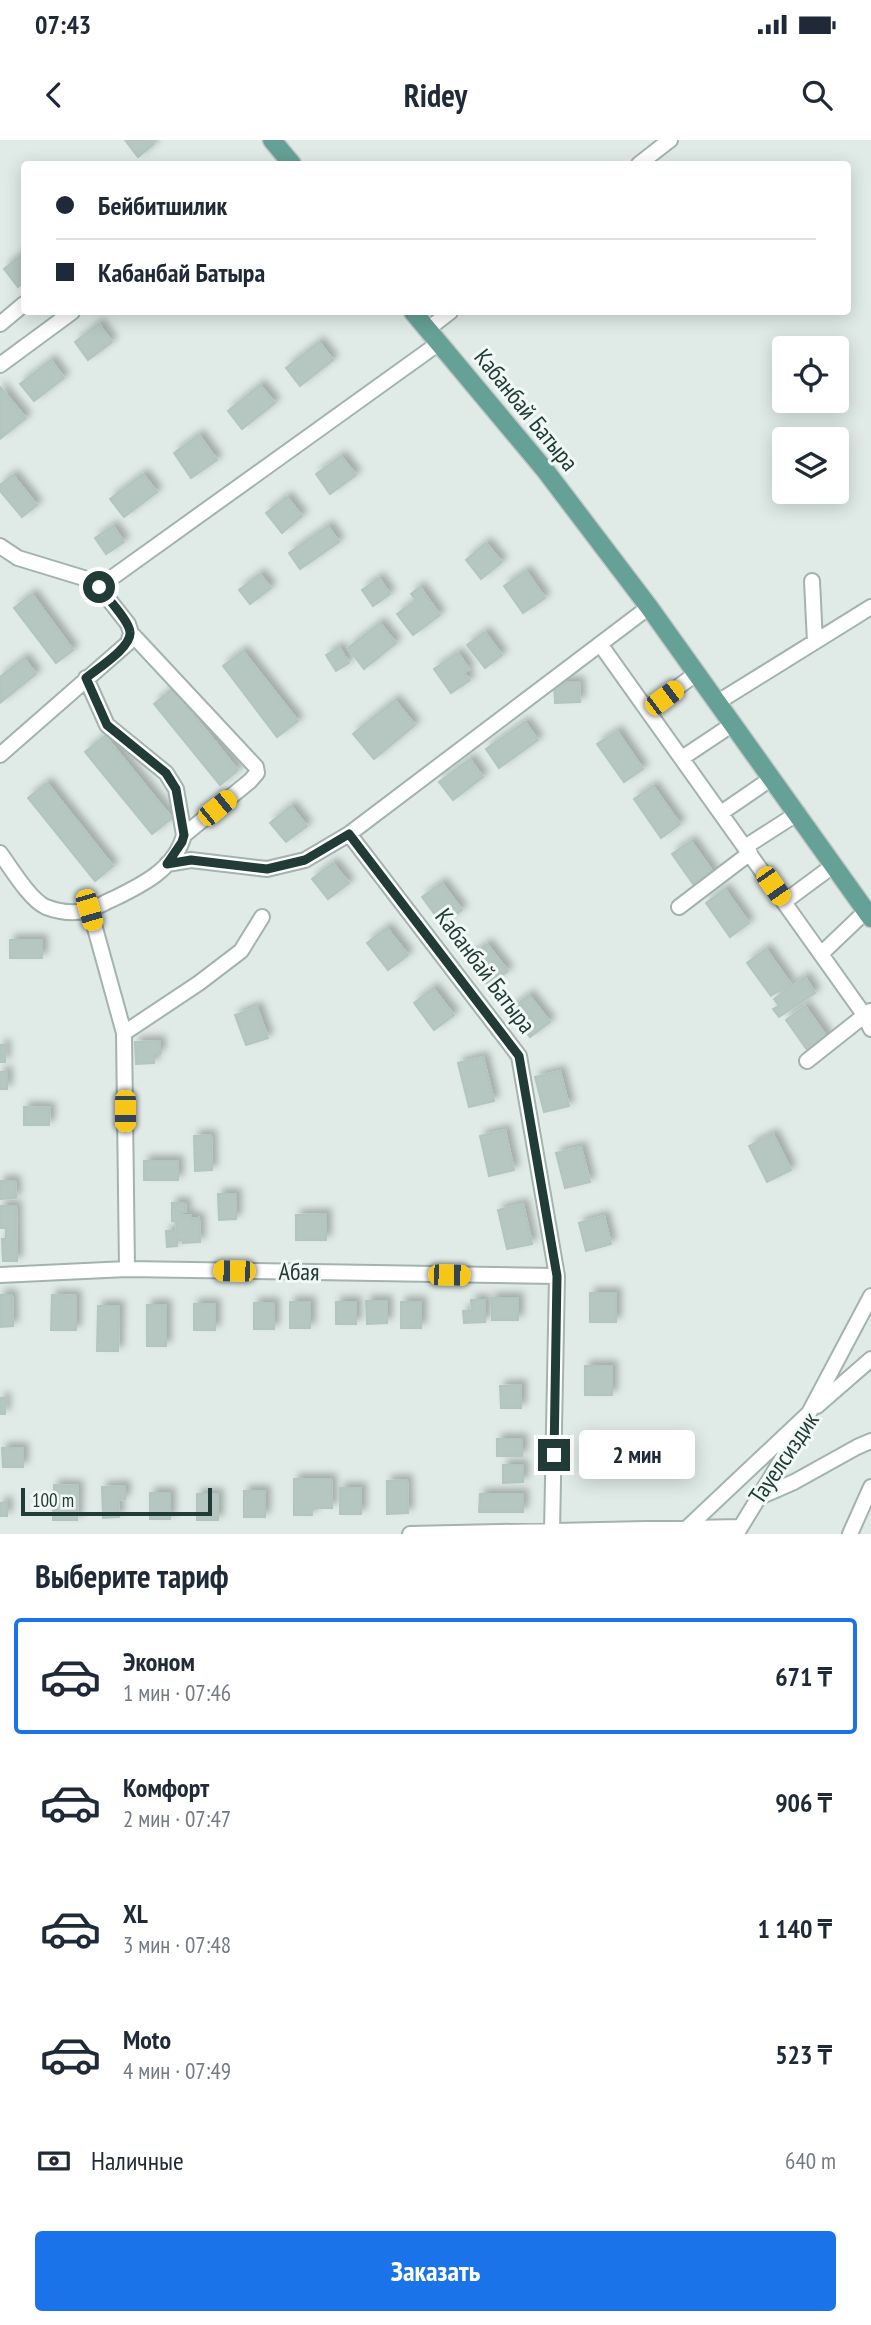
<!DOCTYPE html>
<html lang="ru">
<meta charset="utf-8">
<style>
body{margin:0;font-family:"PT Sans Narrow",sans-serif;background:#f6f6f7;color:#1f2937;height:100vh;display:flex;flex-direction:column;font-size:26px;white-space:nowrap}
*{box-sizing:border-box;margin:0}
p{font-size:23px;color:#747a83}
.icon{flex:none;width:38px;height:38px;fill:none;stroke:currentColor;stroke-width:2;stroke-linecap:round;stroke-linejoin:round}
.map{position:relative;height:1394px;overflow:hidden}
.side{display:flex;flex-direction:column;background:#fff;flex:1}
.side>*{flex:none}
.top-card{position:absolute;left:21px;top:21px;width:830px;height:154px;border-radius:7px;box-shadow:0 4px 18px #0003;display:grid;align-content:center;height:154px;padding:0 35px;background:#fff}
.buttons{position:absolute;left:772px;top:196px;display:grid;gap:14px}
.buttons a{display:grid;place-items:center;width:77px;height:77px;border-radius:7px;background:#fff;box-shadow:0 4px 18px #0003;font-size:35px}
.scale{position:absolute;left:21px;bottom:18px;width:191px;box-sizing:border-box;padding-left:7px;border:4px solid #213b36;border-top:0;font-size:19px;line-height:24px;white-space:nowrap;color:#213b36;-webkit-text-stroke:5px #f1f8f5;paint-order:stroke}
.end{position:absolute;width:32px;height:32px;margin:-16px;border:9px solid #213b36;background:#fff;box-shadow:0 0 0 4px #fff}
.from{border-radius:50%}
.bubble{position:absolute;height:49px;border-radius:7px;background:#fff;box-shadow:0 4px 18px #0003;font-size:23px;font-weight:700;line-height:49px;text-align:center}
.car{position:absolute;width:21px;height:42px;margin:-21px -10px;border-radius:9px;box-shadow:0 0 5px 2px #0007;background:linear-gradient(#f5c518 24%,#345 0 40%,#f5c518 0 76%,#345 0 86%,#f5c518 0)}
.top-card b{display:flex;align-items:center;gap:24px;height:66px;font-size:26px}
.top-card b+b{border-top:2px solid #e0e1e3}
.top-card i{width:18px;height:18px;background:#1f2937}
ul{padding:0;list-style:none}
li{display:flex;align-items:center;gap:21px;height:116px;margin:0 14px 10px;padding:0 21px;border:4px solid transparent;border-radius:7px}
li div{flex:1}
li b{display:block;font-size:26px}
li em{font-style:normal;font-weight:700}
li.active{border-color:#1a73e8}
li>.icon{width:63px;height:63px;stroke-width:1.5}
h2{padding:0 35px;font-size:32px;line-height:84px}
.pay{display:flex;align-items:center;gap:18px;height:77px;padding:0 35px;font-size:26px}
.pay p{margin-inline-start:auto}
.cta{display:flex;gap:14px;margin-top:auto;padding:14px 35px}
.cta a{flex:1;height:80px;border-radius:7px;background:#1a73e8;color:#fff;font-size:28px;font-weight:700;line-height:80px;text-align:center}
.status{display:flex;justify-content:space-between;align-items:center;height:49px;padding:0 35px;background:#fff;direction:ltr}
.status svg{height:19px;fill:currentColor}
header{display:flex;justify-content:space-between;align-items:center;height:91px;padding:0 35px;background:#fff;font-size:32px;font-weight:700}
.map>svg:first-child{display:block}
</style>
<div class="status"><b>07:43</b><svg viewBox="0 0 49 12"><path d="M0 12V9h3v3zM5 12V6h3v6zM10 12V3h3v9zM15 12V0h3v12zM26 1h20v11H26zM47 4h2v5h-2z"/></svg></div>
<header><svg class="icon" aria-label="back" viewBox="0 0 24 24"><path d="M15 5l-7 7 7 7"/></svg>Ridey<svg class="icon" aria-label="search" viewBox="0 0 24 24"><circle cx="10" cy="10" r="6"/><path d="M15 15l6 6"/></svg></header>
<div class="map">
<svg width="871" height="1394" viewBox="0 0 871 1394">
<defs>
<filter id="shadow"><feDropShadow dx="5" dy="-5" stdDeviation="3.5" flood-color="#0004"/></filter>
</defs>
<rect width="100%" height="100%" fill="#e0ebe7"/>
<path fill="#b6c6c0" stroke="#b3c5bf" stroke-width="2" filter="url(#shadow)" d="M125,0H150L154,4L138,17Z
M24,113V142L18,147L4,129Z
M99,184L112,202L88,220L75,202Z
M319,202L333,220L300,246L286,228Z
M51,220L64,238L34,261L20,244Z
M260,245L275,263L242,289L228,271Z
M0,247L26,278L0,299Z
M199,295L217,320L191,338L174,313Z
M341,316L356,335L330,354L316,334Z
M143,334L157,352L124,377L110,359Z
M13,335L37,365L22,377L0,351V345Z
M287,357L302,376L282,393L266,373Z
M113,386L124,402L106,414L95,398Z
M328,386L339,402L300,429L289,413Z
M486,403L502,422L481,439L466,420Z
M526,431L545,458L523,473L504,446Z
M260,434L271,448L250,464L239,450Z
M379,438L390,454L373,466L362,450Z
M420,447L440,475L413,495L397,474L416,460L411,454Z
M32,454L73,510L56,523L14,468Z
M380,483L396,503L364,529L348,508Z
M485,492L502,515L485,528L467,505Z
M339,507L349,523L336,531L326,515Z
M243,511L298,581L277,597L223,526Z
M458,513L469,529L464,533L470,540L451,553L434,529Z
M24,518L36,534L0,563V537Z
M554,542H579L580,562L555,563Z
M172,549L238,630L220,645L154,564Z
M395,560L415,585L374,619L353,594Z
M525,582L538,600L499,628L486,609Z
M617,591L643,629L624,642L597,604Z
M105,596L172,678L152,694L85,612Z
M470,619L483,637L453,660L439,642Z
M47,643L113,726L95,741L28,658Z
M653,646L680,684L661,698L634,659Z
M291,666L307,686L286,702L270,683Z
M691,701L715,735L696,748L672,714Z
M333,723L349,743L328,759L312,739Z
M442,743L462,770L442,784L422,757Z
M725,749L749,783L730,797L706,763Z
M387,788L408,815L388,830L367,803Z
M10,800H42V818H10Z
M487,804L508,831L488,845L467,819Z
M766,809L790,843L771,856L747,823Z
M805,837L815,853L779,877L773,869L779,866L774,859Z
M433,848L454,875L434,890L414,863Z
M529,855L550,882L530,897L509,870Z
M805,866L829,900L810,914L786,880Z
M257,867L268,898L246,905L235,875Z
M160,901V914H154V923L136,924L135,902Z
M0,905H5V922H0Z
M483,917L494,961L469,967L458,923Z
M560,931L569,966L544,972L535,937Z
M0,932H7V949H0Z
M24,967L50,968L49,985H24Z
M505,990L514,1030L489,1036L480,996Z
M773,994L791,1030L767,1042L749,1006Z
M211,995L212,1030L195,1031L194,996Z
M581,1007L590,1042L565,1048L556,1013Z
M144,1021H178V1040H144Z
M0,1041H15L16,1058L0,1059Z
M218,1054H236V1079L219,1080Z
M172,1063H185L186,1072H181L182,1076L191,1075V1079L199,1078L200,1102L183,1103V1100H177V1106L167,1107L166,1091H174V1094H177L176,1082L172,1081Z
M523,1064L532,1104L507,1109L498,1070Z
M0,1066H16L17,1121H3L2,1099H6V1088H1Z
M326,1074V1100H296V1075Z
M604,1076L611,1104L586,1111L579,1083Z
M590,1153H616V1182H590Z
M0,1155H12L13,1186L0,1187Z
M52,1155L76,1156V1190H51Z
M491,1158H518V1180H492Z
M471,1160H485V1182L464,1183L463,1171H472Z
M366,1161H387V1183L367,1184Z
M290,1162H310V1188H290Z
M336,1162H356V1184H336Z
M401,1162H421V1188H401Z
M254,1163H274V1189H254Z
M194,1164H215V1190H194Z
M147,1165H166V1206H147Z
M98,1166H119L118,1211H97Z
M585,1226H612V1255H585Z
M521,1245V1268H501L500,1246Z
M0,1258H5V1274H0Z
M497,1299H522V1316H497Z
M588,1304H615V1333H588Z
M2,1308H23V1327H3Z
M503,1325H523V1342L503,1343Z
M294,1339H331L332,1368H312V1375H294Z
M407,1340L408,1373L387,1374V1341Z
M54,1345L78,1346L77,1380H53Z
M125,1346V1359L118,1360L119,1377L103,1378L102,1347Z
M340,1348H361V1374H340Z
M244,1351H265V1377H244Z
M150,1353H170V1379H150Z
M197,1354H218V1380H197Z
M480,1354H523V1372H479Z
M7,1362V1376H0V1363Z"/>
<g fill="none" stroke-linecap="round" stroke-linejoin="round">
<g stroke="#a3b3ae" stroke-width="18">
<path id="minor" d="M639,24L670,0
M0,184L24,164
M428,189L450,172
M0,225L72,172
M0,406L18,418L87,439L99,447L128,484L131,493L128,503L0,615
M812,441L815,502
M99,447L439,203
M131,493L256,627L257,633L250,641L184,695
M600,504L865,876L871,889
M718,562L871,467
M647,570L697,533
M682,618L733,584
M721,673L772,638
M349,694L519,916L557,1136L552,1391
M745,707L798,673
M0,713C11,728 30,760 46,767C59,772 74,774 88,770C97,768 105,762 113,759C142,745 175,729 184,695L176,649L166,633L107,585L86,538
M167,724L191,720L267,729L305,720L349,694L649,467
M784,762L834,725
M679,767L750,713
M90,770L124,893
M821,814L866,771
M807,921L870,871
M127,1129L124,893L199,843L241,811L262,777
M0,1135L127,1129L557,1136
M817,1266L871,1219
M757,1358L794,1342L857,1307L871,1301
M687,1388L809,1273L871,1156
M737,1393L801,1288
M410,1394L739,1387
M850,1394L871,1347"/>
</g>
<g stroke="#c1c8c7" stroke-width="21">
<path id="major" d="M272,0L292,24
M413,172L545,330L649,467L871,778"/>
</g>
<use href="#minor" stroke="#fff" stroke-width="14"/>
<use href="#major" stroke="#65a196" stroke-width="18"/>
</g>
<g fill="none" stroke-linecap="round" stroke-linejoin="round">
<path stroke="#213b36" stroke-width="9" d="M99,447C106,457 129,480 130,492C132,507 98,528 86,538L107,585L166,633L176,649L184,695L182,702L167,724L191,720L267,729L305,720L349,694L519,916L557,1136L554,1315"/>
</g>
<g text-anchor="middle" stroke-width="6" stroke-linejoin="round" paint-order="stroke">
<g font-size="24" fill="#213b36" stroke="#f1f8f5">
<text transform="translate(526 270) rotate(51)" y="8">Кабанбай Батыра</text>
<text transform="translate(485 831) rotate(53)" y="8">Кабанбай Батыра</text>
<text transform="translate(299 1132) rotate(1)" y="8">Абая</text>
<text transform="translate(784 1318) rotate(-56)" y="8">Тауелсиздик</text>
</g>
</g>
</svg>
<div class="buttons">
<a><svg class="icon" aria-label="locate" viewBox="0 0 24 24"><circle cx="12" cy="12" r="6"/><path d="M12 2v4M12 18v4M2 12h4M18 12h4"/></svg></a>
<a><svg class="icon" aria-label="layers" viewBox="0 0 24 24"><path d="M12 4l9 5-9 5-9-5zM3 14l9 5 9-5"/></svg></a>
</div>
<div class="scale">100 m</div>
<i class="end from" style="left:99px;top:447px"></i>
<i class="end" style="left:554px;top:1315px"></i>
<div class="bubble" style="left:579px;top:1290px;width:116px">2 мин</div>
<i class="car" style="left:664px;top:558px;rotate:53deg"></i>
<i class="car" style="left:217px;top:668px;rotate:51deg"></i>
<i class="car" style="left:773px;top:746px;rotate:145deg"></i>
<i class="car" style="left:89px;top:770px;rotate:164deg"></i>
<i class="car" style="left:125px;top:971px;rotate:180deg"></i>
<i class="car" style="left:234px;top:1131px;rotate:271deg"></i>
<i class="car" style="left:449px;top:1135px;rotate:91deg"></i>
<div class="top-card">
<b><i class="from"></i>Бейбитшилик</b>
<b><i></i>Кабанбай Батыра</b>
</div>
</div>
<section class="side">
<h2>Выберите тариф</h2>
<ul>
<li class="active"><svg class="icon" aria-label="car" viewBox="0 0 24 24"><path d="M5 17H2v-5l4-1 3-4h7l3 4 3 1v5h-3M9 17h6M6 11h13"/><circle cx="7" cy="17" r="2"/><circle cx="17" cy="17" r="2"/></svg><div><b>Эконом</b><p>1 мин · 07:46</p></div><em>671 ₸</em></li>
<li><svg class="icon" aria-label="car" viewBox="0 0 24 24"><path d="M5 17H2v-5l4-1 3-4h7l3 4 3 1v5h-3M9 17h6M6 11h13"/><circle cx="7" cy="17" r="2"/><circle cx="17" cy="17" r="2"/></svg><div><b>Комфорт</b><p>2 мин · 07:47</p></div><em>906 ₸</em></li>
<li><svg class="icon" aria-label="car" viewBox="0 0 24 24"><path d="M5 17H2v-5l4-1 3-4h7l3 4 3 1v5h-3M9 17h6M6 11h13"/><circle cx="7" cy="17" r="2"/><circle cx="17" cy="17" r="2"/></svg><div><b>XL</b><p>3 мин · 07:48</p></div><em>1 140 ₸</em></li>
<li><svg class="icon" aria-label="car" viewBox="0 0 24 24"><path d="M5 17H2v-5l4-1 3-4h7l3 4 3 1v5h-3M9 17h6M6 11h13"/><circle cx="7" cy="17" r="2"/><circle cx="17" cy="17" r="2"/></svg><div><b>Moto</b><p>4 мин · 07:49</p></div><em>523 ₸</em></li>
</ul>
<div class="pay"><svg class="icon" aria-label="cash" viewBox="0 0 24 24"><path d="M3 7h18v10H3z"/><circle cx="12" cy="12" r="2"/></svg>Наличные<p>640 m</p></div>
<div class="cta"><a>Заказать</a></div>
</section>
